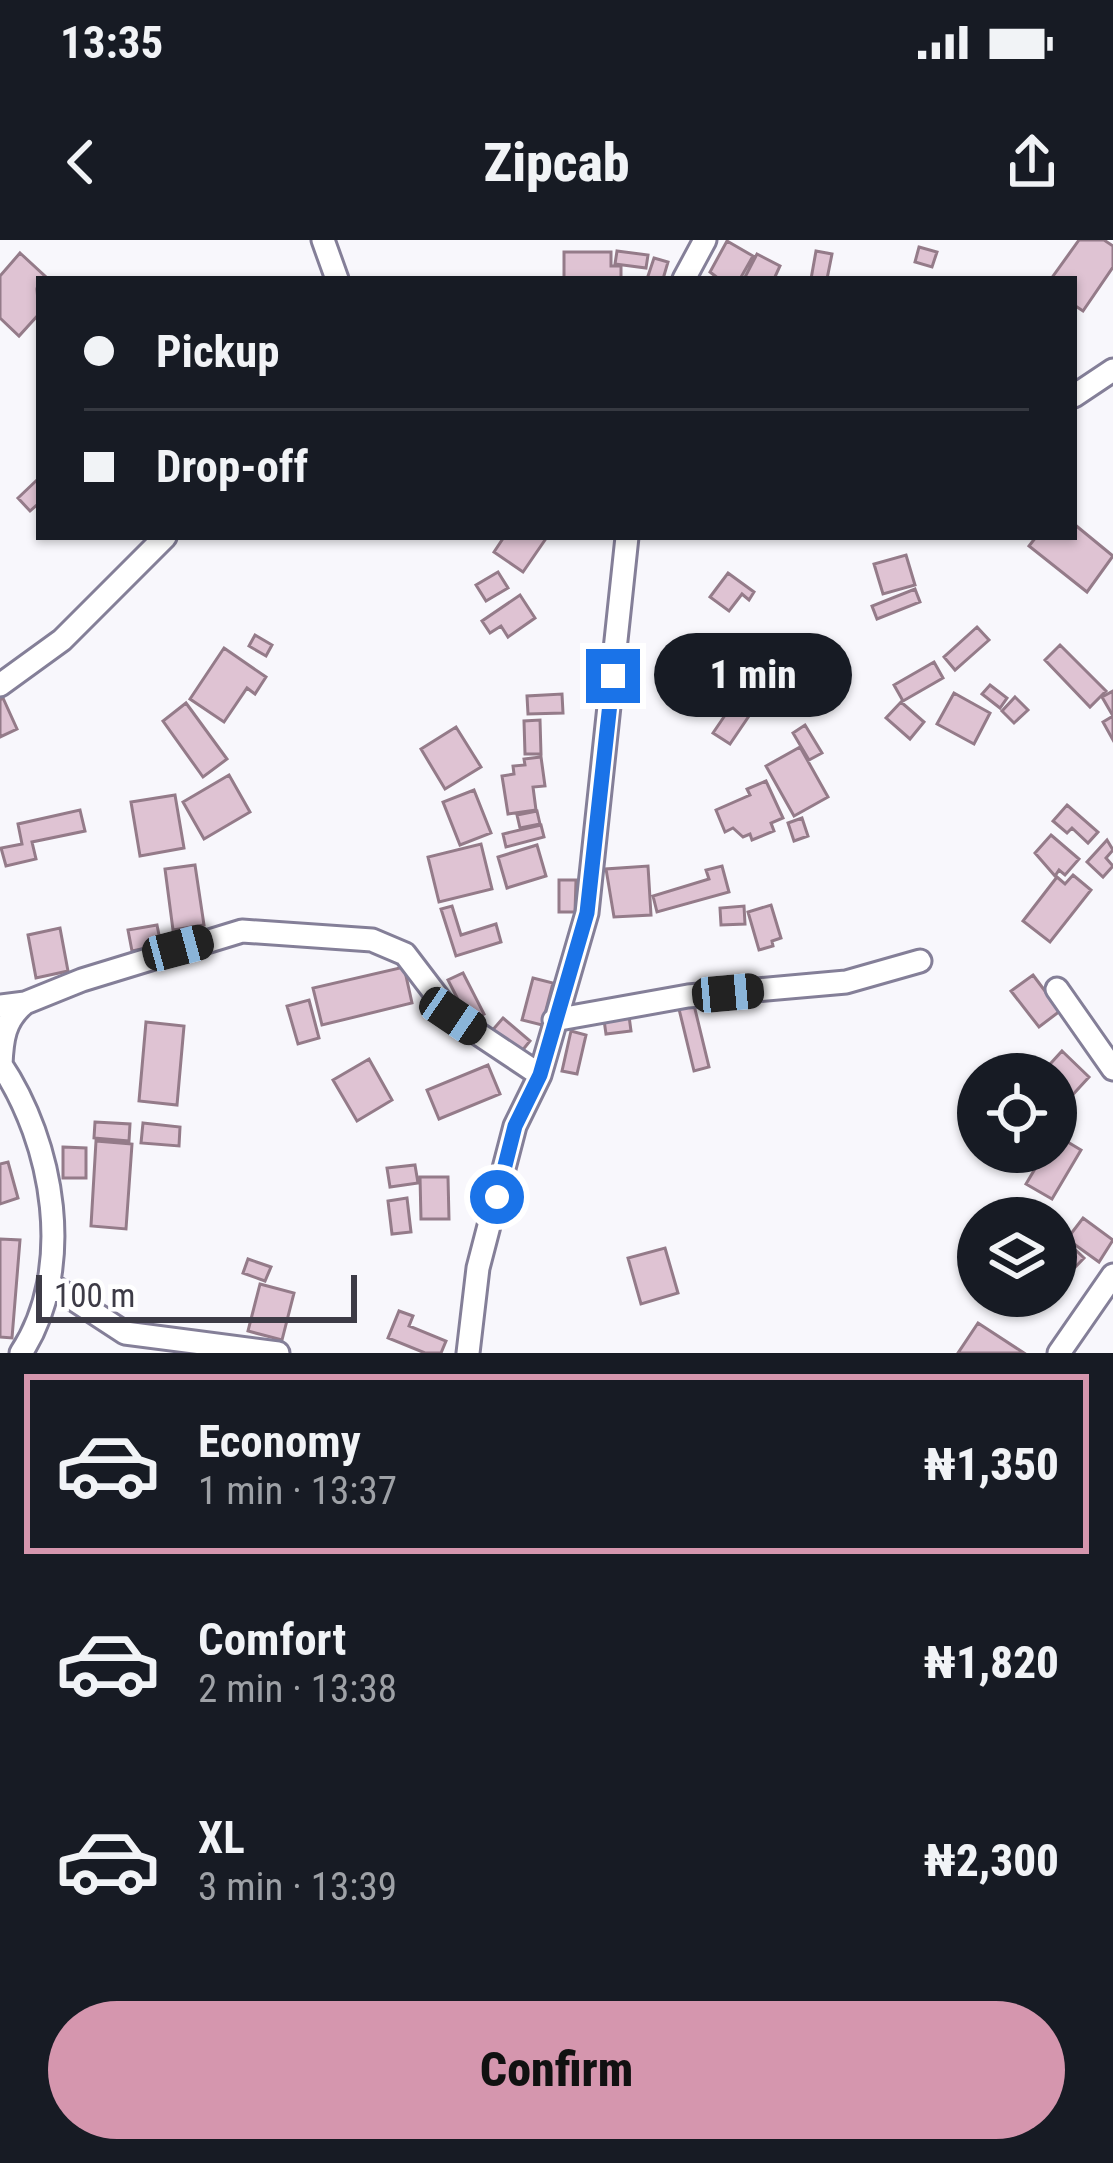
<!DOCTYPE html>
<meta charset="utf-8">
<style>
body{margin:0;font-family:"Roboto Condensed",sans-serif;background:#20242c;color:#f1f3f6;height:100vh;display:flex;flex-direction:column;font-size:45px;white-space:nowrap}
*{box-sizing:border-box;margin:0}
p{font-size:39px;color:#9ea1a6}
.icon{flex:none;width:66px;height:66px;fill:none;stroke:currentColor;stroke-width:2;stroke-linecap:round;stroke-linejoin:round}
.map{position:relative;height:1113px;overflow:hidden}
.sheet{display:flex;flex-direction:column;background:#171b24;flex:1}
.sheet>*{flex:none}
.banner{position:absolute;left:36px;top:36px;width:1041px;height:264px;border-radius:0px;box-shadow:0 3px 9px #0004;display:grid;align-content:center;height:264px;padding:0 48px;background:#171b24}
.controls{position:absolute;left:957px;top:813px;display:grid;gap:24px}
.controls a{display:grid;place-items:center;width:120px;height:120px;border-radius:50%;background:#171b24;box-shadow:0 3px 9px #0004;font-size:60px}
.scale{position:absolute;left:36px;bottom:30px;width:321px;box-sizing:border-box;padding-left:12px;border:6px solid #3d3b46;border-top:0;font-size:33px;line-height:42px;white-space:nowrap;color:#3d3b46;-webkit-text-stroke:9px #fff;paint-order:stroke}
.end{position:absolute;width:54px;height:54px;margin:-27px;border:15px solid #1a73e8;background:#fff;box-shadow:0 0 0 6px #fff}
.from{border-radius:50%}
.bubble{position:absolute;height:84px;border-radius:42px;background:#171b24;box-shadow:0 3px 9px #0004;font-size:39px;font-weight:800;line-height:84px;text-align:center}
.car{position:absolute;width:36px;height:72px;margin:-36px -18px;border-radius:15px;box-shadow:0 0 9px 3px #0007;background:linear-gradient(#222 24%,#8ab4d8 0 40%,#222 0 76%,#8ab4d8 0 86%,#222 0)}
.banner b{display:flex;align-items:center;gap:42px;height:114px;font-size:45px}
.banner b+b{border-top:3px solid #363941}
.banner i{width:30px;height:30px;background:#f1f3f6}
ul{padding:21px 0 0;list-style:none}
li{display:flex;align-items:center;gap:36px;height:180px;margin:0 24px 18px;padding:0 24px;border:6px solid transparent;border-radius:0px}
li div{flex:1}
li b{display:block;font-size:45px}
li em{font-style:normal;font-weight:800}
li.on{border-color:#d596ae}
li>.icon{width:108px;height:108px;stroke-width:1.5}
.cta{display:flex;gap:24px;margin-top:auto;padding:24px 48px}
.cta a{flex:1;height:138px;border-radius:72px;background:#d596ae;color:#111;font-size:48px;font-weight:800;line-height:138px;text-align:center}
.status{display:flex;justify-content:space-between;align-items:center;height:84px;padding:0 60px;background:#171b24;direction:ltr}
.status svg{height:33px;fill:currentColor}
header{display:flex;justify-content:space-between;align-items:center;height:156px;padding:0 48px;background:#171b24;font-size:54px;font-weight:800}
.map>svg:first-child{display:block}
</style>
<div class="status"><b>13:35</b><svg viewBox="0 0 49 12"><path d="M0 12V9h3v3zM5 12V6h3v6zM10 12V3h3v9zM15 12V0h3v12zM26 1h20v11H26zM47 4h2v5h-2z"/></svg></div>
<header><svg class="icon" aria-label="back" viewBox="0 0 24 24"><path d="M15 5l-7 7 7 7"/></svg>Zipcab<svg class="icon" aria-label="share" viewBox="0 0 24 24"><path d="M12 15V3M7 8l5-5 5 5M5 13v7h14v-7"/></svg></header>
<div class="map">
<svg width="1113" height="1113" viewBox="0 0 1113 1113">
<rect width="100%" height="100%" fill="#f8f7fc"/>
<path fill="#dfc3d3" stroke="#947b89" stroke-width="3" d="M1079,0H1104L1113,6V27L1083,71L1074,65V39H1051Z
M727,1L753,16L740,39H719L710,32Z
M919,7L937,12L932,27L915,22Z
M617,11L648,15L646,28L615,24Z
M816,11L832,14L827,39H811Z
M564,12H611V26H621V39H564Z
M20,13L47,38L39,39L37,49L39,74L19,96L0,78V36Z
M757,14L780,26L774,39H744Z
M654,18L668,22L663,39H647Z
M38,239L39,263L30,271L18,258Z
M1074,284L1113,316L1087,352L1029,306L1036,297H1074Z
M504,297H547L523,332L494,312Z
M906,315L915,345L883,354L874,324Z
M498,332L508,348L486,361L476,345Z
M728,333L754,352L749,360L742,354L729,371L710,357Z
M915,349L920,362L877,379L872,366Z
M520,355L535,378L508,397L501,386L490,393L482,381Z
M977,387L989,400L955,430L944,417Z
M255,395L272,405L266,416L249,406Z
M1060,405L1106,451L1090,467L1045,420Z
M224,408L266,437L255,454L247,448L224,482L190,459Z
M934,422L943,438L903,461L894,445Z
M751,437L768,448L730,504L713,493Z
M990,445L1007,458L1000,468L982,454Z
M1113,451V500L1103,482L1113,476L1102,457Z
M954,453L990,473L974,504L937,484Z
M562,454L563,473L528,474L527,456Z
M1015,457L1028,470L1014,483L1002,471Z
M3,458L17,489L0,497V460Z
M901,462L924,482L910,499L886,478Z
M186,463L227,519L203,537L163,481Z
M540,480L541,514H525L524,481Z
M805,485L822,513L809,520L793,493Z
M456,487L481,527L445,549L421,509Z
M800,507L828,557L794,576L766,526Z
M541,517L545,546L533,547L536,570L508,574L502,536L514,534L513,526L525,525L524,519Z
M229,535L250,572L204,599L183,562Z
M766,541L783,578L771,583L774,591L752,600L750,594L743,597L733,588L725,592L716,570L750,555L747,549Z
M474,550L491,593L460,605L443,562Z
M175,555L184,608L140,616L131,562Z
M1067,565L1098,592L1088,603L1072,588L1067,593L1053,581Z
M80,570L85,591L32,602L36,619L6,626L1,608L22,604L18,584Z
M537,571L540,584L520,588L517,575Z
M802,578L808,596L794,601L788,583Z
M541,585L544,597L506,607L503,594Z
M1051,595L1079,619L1065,635L1059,630L1055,636L1035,613Z
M1107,600L1113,610L1106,618L1113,626L1103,637L1087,622Z
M481,604L492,649L439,662L428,617Z
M537,605L546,636L507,648L498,617Z
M195,625L204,685L173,690L165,629Z
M648,626L651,675L614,677L606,629Z
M722,626L729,652L657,672L653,656L709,639L706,630Z
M1073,635L1091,650L1050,702L1023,681L1057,637L1065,644Z
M559,640H576L575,672H559Z
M771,665L781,698L772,701L773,706L759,710L748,672Z
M452,666L461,695L496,684L501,702L456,716L441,669Z
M744,666L745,684L721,685L720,668Z
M157,685L161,705L132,711L128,690Z
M60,688L68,731L36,738L28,695Z
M404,727L412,763L322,785L313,748Z
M463,733L484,774L469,781L448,740Z
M1033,735L1060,771L1039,787L1011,751Z
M533,738L553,743L542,785L522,780Z
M309,760L319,798L298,804L287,766Z
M694,765L709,827L694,831L679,769Z
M629,776L631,791L606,794L604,780Z
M503,778L530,801L517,817L490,793Z
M146,782L184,786L177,865L139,861Z
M571,791L586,795L577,834L562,831Z
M1062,811L1089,837L1056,873V834H1041Z
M369,819L392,860L357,881L333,840Z
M488,825L500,854L439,879L427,850Z
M95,882L130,884L129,901L94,898Z
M143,883L180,887L179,906L141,903Z
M1056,895L1081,910L1052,959L1026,944L1045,912H1056Z
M96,901L132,904L126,989L91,986Z
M63,907L86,908V938H63Z
M8,922L18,958L0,964V924Z
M415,925L418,943L390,947L387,928Z
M420,937H448L449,979H421Z
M407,958L411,992L392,994L388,961Z
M1083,978L1113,1000L1099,1022L1067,999Z
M1059,994L1084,1018L1056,1047V997Z
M0,999L20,1000L12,1098L0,1097Z
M665,1008L678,1053L641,1064L628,1018Z
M248,1019L271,1027L265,1041L243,1033Z
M260,1044L294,1053L282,1100L248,1091Z
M399,1071L413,1076L409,1086L446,1101L441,1113H425L388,1098Z
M978,1083L1024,1113H958Z"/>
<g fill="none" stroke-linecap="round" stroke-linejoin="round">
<g stroke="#847f98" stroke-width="27">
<path id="minor" d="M323,0L337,39
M684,39L705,0
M1074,156L1113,130
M0,445L62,400L165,297
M1057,749L1113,829
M0,766L25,763L82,740L242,691L372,700L405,714L453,777L540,835
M554,780L688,756L846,742L920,721
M0,823C54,903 76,1029 21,1113
M1,825C2,800 4,780 25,763
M50,1044L125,1093L278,1113
M468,1113L478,1028L515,886L540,835L587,673L627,297
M1059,1113L1113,1035"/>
</g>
<use href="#minor" stroke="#fff" stroke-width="21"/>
</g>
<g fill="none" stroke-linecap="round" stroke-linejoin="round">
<path stroke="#1a73e8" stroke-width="15" d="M497,957L515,886L540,835L587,673L613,436"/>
</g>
</svg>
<div class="controls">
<a><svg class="icon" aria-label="locate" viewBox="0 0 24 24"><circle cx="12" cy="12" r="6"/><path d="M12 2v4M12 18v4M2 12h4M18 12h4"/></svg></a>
<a><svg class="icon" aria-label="layers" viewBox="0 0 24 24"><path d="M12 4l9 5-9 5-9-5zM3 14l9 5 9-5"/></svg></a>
</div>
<div class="scale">100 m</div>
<i class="end from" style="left:497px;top:957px"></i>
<i class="end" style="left:613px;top:436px"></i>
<div class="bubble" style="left:654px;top:393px;width:198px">1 min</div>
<i class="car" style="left:178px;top:708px;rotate:75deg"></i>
<i class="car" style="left:728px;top:753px;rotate:85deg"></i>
<i class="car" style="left:453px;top:776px;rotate:124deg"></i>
<div class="banner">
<b><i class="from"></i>Pickup</b>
<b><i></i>Drop-off</b>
</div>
</div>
<section class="sheet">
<ul>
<li class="on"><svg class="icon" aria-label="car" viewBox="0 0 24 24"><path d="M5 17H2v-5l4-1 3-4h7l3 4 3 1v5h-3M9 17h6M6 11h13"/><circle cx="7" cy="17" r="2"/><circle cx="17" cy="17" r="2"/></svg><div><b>Economy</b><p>1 min · 13:37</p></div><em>₦1,350</em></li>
<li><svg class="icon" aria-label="car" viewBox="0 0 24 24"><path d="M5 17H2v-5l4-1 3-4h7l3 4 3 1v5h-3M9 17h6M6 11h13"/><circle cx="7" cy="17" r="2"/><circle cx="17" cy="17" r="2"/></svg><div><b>Comfort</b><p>2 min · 13:38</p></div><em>₦1,820</em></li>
<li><svg class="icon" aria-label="car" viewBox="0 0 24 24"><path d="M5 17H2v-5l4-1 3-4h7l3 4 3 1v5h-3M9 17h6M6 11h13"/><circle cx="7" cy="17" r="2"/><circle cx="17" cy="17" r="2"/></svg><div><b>XL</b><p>3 min · 13:39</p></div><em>₦2,300</em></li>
</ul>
<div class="cta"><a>Confirm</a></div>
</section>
